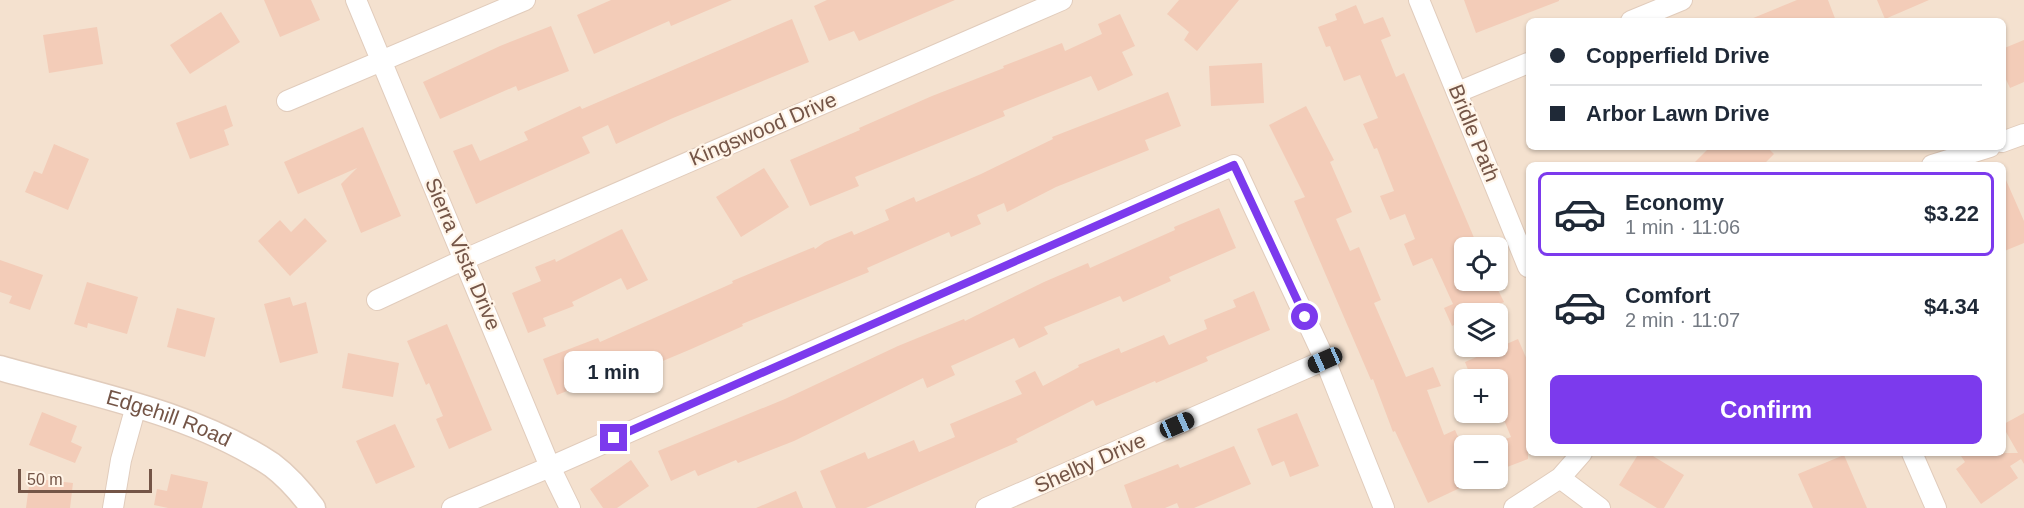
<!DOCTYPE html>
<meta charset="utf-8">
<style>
body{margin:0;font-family:Arial,sans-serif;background:#f2f2f3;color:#1f2937;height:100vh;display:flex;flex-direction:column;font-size:22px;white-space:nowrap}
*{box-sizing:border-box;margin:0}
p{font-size:20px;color:#747a83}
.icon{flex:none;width:33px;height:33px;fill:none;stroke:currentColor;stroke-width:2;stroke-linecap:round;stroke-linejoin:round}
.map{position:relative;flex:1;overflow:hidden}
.panel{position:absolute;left:1526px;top:162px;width:480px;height:294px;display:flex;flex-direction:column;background:#fff;border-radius:9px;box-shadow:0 2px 4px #0004}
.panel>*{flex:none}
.guide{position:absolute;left:1526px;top:18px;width:480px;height:132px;border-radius:9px;box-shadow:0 2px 4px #0004;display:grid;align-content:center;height:132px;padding:0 24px;background:#fff}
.buttons{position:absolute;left:1454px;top:237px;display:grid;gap:12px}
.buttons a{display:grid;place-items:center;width:54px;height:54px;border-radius:9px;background:#fff;box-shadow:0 2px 4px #0004;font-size:30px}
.scale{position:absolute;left:18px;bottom:15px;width:134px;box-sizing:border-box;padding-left:6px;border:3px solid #745547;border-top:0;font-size:16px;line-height:21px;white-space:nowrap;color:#745547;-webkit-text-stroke:4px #fff4e7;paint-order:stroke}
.end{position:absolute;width:27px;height:27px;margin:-14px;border:8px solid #7c3aed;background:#fff;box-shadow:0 0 0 3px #fff}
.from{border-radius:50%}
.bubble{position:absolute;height:42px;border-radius:9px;background:#fff;box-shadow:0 2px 4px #0004;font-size:20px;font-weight:600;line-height:42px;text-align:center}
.car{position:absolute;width:18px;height:36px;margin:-18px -9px;border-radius:8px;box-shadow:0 0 4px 2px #0007;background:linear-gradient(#222 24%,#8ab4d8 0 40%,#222 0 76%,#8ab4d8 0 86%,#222 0)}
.guide b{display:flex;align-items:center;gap:21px;height:57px;font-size:22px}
.guide b+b{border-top:2px solid #e0e1e3}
.guide i{width:15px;height:15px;background:#1f2937}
ul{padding:10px 0 0;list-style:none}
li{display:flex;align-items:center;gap:18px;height:84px;margin:0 12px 9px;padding:0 12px;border:3px solid transparent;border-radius:9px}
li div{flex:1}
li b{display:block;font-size:22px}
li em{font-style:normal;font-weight:600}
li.current{border-color:#7c3aed}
li>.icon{width:54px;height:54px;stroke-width:1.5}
.cta{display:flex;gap:12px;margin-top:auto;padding:12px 24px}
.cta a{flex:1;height:69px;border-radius:9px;background:#7c3aed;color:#fff;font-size:24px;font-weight:600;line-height:69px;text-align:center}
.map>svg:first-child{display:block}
</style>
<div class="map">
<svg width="2024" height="508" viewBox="0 0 2024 508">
<rect width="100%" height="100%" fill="#fdf0e1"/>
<path fill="#f4e1cf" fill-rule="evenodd" d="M0,0H2024V508H0ZM1528,21H2002V147H1528ZM1528,165H2002V453H1528ZM1464,248H1497V280H1464ZM1464,314H1497V346H1464ZM1464,380H1497V412H1464ZM1464,446H1497V478H1464Z"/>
<path fill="#f3ccb8" d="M264,0H311L320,20L280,37Z
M611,0H732L671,26L669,21L594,54L577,15Z
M827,0H955L859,41L854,31L829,41L814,6Z
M1179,0H1239L1197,51L1184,40L1189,32L1167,14Z
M1464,0H1559V1L1476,33Z
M1797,0H1828L1836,21H1746Z
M1877,0H1929L1885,19Z
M1356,5L1364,24L1383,17L1391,36L1381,40L1396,77L1404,73L1475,240L1464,245V280H1493L1504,302L1479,314H1464V320L1452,326L1444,308L1453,304L1432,258L1413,266L1404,244L1415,239L1405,214L1390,220L1380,196L1394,191L1377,148L1374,149L1363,124L1378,118L1360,75L1344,81L1330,46L1326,47L1318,27L1337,20L1335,14Z
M221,12L240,42L190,74L170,45Z
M1120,14L1135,46L1122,52L1133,75L1098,91L1091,76L1003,111L1005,116L855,177L859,186L810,206L790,160L860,130L859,128L932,96L1004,68L1003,66L1062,43L1065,51L1102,34L1098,24Z
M792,19L809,62L673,118L616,144L608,125L582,137L590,153L476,204L453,151L472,144L480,161L528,140L524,132L580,106L582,109Z
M551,26L569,71L518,91L516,86L440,119L423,82L500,46Z
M97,27L103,64L49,73L43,35Z
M2024,40V82L2010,88L2002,71V49Z
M1262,63L1264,103L1211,106L1209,66Z
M1168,92L1181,126L1145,140L1149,150L1056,187L1007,212L1004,203L977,215L981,224L951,237L949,232L867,268L869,272L742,324L743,326L689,350L615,381L595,389L592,381L557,395L543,359L598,338L600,342L733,283L732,281L814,247L815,249L825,242L852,231L854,235L889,220L885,210L914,197L916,202L981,174L1053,139L1052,137Z
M226,105L233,126L224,130L229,145L190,159L176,123Z
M1306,106L1334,160L1330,162L1352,212L1336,219L1350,251L1359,247L1381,300L1374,303L1406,377L1433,367L1441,386L1427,390L1444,435L1455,430L1464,450V479L1461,480L1464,486L1428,503L1395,431L1393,432L1373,379L1371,380L1294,201L1305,197L1269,125Z
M363,127L401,216L361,233L341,184L357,168L298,194L284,162Z
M54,144L89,159L68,210L25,192L34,171L42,174Z
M1710,147H1767L1774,154L1763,165H1692Z
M764,168L789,207L741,237L716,197Z
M2002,171L2024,221V243L2002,252Z
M1219,208L1236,248L1169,277L1171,281L1123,302L1120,296L1044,327L1048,334L1019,348L1014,338L951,366L955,375L927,388L923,378L794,441L738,463L736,460L698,476L695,470L671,481L658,451L785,399L898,346L964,319L965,321L1044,282L1088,263L1090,268L1175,230L1174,227Z
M305,218L327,241L290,276L258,241L280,220L291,232Z
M622,229L648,280L627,290L621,278L572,302L574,306L543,318L546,326L528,333L512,293L541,281L535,267L555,259L556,262Z
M0,260L43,275L30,310L9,303L12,296L0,292Z
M87,282L138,297L127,334L88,323L87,328L74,324Z
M1254,291L1270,330L1206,357L1208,361L1156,383L1155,381L1096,406L1093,400L1016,439L1018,442L866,508H836L820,471L865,452L868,459L914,440L919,452L955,437L950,424L1022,394L1015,381L1035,371L1043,386L1079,367L1078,365L1119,348L1121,353L1164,335L1169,345L1207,329L1204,320L1236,307L1233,300Z
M290,297L293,306L306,302L318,353L280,363L264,304Z
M177,308L215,318L205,357L167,347Z
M447,324L492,430L449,449L436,419L443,416L429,383L426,385L407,341Z
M1518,339L1528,362V459L1502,469L1497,456V446L1492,444L1511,437L1497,403V380H1472L1465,362Z
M348,353L399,363L393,397L342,388Z
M42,412L77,426L71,442L82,447L75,463L29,445Z
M1297,413L1319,466L1290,477L1284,461L1272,466L1257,429Z
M2024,413V464L2021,459L2010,466L2018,478L1981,504L1956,469L1965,462L1959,453H2018L2002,425Z
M395,424L415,467L376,484L356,441Z
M1234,446L1251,484L1194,508H1179L1177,503L1165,508H1132L1124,485L1178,464L1180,468Z
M1639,453H1648L1684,475L1664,508H1657L1619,485Z
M1844,455L1867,508H1813L1798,474Z
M631,460L649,486L617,508H603L590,489Z
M171,474L208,482L202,508H168L154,505L157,489L167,491Z
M30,478L73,483L70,508H26Z
M796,491L803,508H756Z"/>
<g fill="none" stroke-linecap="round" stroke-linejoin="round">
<g stroke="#e1ccbc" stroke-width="22">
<path id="minor" d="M356,0L550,467L570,508
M1419,0L1528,267
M1631,21L1682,0
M1458,92L1528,63
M287,101L525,0
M2002,142L2024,134
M1932,165L1990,147
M377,300L465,259L1062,0
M1912,453L1936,508
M1560,478L1600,508
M113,508L121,460L136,406
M452,508L550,467L1234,165L1325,360L1384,508
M986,508L1325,360
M1514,508L1560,478L1582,453"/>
</g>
<g stroke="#e1ccbc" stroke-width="27">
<g id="tertiary">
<path id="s1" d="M0,368C91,394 192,412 272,465C288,477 301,492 313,508"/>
</g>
</g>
<use href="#minor" stroke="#fff" stroke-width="20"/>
<use href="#tertiary" stroke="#fff" stroke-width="24"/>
</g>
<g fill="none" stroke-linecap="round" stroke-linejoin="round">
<path stroke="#7c3aed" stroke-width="8" d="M614,438L1234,165L1305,317"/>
</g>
<g text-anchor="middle" stroke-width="4.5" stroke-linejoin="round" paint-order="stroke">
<g font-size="21" fill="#745547" stroke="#fff4e7">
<text transform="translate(763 129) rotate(-23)" y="7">Kingswood Drive</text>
<text transform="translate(1474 133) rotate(68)" y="7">Bridle Path</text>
<text transform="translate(463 254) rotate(67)" y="7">Sierra Vista Drive</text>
<text dy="7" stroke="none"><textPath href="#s1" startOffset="176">Edgehill Road</textPath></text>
<text transform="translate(1090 463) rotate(-24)" y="7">Shelby Drive</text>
</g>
</g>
</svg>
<div class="buttons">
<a><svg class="icon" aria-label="locate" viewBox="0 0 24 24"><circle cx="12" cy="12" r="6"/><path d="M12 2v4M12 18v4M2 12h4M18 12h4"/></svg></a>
<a><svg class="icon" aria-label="layers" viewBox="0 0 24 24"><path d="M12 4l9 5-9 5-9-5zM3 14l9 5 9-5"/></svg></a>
<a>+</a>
<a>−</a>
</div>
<div class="scale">50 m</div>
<i class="end from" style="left:1305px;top:317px"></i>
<i class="end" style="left:614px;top:438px"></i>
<div class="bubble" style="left:564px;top:351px;width:99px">1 min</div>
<i class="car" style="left:1325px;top:360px;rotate:246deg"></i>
<i class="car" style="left:1177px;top:425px;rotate:66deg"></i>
<div class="guide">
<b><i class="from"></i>Copperfield Drive</b>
<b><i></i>Arbor Lawn Drive</b>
</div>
<section class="panel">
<ul>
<li class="current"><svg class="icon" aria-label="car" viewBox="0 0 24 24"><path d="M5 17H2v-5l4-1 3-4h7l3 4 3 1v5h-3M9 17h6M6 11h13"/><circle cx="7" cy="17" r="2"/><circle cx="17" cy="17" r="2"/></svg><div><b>Economy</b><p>1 min · 11:06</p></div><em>$3.22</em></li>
<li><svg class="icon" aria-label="car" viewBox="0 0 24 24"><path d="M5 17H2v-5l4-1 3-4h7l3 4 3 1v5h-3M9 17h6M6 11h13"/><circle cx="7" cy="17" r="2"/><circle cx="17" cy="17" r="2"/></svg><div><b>Comfort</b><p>2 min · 11:07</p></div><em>$4.34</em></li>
</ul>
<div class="cta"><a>Confirm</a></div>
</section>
</div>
